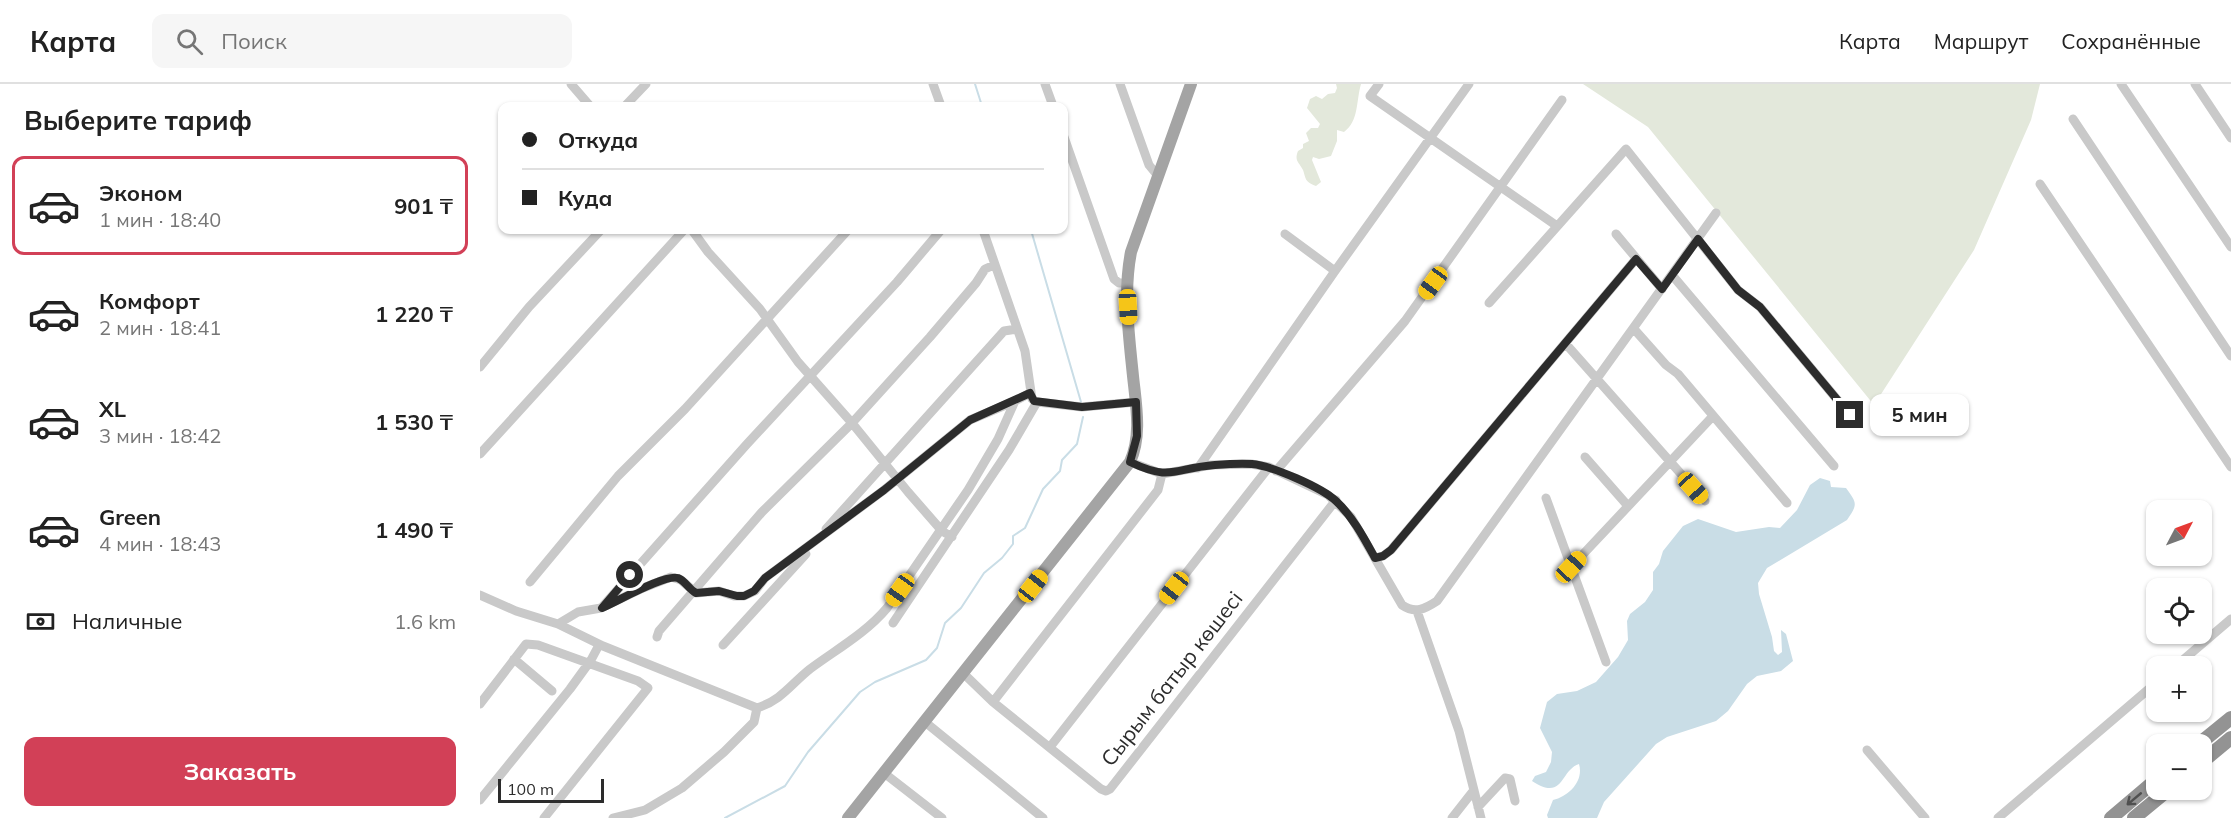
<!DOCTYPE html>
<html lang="ru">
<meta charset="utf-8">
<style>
body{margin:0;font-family:Mulish,sans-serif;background:#f6f6f6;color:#222;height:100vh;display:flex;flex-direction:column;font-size:22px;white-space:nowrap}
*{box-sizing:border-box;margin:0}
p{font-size:20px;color:#767676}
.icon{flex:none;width:33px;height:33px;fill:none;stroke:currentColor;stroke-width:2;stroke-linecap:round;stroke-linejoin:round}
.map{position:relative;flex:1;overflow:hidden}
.details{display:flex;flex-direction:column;background:#fff;width:480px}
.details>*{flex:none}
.top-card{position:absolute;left:18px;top:18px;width:570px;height:132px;border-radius:12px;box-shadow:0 2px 4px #0004;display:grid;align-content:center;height:132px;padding:0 24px;background:#fff}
.needle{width:39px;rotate:49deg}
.controls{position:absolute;left:1666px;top:416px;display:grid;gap:12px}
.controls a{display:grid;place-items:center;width:66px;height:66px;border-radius:12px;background:#fff;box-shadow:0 2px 4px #0004;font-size:30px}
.scale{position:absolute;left:18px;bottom:15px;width:106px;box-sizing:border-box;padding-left:6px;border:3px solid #2c2c2c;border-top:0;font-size:16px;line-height:21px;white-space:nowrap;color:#2c2c2c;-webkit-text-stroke:4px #fff;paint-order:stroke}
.end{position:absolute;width:27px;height:27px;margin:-14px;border:8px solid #2c2c2c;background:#fff;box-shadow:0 0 0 3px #fff}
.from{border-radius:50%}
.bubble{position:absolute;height:42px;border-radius:12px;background:#fff;box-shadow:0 2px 4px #0004;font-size:20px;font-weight:700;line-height:42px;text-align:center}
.car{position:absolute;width:18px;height:36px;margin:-18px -9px;border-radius:8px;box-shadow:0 0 4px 2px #0007;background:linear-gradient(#f5c518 24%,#345 0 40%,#f5c518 0 76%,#345 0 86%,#f5c518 0)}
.top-card b{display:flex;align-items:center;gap:21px;height:57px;font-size:22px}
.top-card b+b{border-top:2px solid #e0e0e0}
.top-card i{width:15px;height:15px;background:#222}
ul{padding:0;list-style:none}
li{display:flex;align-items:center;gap:18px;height:99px;margin:0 12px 9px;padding:0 12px;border:3px solid transparent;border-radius:12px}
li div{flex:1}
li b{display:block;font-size:22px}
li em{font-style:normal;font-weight:700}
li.selected{border-color:#d24057}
li>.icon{width:54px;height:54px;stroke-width:1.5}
h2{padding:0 24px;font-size:27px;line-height:72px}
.pay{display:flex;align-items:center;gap:15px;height:66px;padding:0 24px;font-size:22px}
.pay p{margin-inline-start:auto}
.cta{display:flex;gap:12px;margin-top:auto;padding:12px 24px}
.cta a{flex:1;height:69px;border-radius:12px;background:#d24057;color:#fff;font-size:24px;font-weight:700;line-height:69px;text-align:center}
header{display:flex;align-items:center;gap:36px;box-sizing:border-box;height:84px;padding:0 30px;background:#fff;border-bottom:2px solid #e0e0e0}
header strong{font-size:28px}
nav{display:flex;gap:33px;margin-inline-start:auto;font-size:21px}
.search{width:420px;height:54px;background:#f6f6f6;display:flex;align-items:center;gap:15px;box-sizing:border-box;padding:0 21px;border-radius:12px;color:#767676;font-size:22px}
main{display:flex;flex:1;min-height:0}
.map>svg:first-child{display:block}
</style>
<header>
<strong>Карта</strong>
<div class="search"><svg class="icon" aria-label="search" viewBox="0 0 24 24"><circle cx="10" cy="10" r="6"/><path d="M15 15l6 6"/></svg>Поиск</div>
<nav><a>Карта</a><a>Маршрут</a><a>Сохранённые</a></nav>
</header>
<main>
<section class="details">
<h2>Выберите тариф</h2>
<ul>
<li class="selected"><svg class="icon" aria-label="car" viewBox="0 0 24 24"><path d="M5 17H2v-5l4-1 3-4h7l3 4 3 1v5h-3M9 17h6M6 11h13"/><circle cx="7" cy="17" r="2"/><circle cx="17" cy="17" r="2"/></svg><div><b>Эконом</b><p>1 мин · 18:40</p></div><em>901 ₸</em></li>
<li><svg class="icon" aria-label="car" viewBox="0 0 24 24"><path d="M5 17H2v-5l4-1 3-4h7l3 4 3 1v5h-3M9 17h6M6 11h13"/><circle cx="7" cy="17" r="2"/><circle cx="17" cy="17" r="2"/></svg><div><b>Комфорт</b><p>2 мин · 18:41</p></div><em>1 220 ₸</em></li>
<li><svg class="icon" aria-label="car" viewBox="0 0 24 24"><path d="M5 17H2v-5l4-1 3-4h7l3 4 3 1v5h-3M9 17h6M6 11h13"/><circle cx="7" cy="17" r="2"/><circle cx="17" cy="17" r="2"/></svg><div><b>XL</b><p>3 мин · 18:42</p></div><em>1 530 ₸</em></li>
<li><svg class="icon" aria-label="car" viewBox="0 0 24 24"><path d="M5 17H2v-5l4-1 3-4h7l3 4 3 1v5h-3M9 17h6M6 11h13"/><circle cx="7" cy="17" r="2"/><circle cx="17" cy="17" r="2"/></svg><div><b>Green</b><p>4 мин · 18:43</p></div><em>1 490 ₸</em></li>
</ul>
<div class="pay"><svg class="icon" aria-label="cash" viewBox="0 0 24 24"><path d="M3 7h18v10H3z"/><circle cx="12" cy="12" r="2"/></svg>Наличные<p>1.6 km</p></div>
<div class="cta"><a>Заказать</a></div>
</section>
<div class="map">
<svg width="1751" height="734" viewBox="0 0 1751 734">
<rect width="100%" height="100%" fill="#fff"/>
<path fill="#e3e8db" d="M856,0H881C876,17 879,37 864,48L857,46V57L851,72L839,75L833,73L832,76L841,98L836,102C825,98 826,95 823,86C819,78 814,77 818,67L823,64V60L829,57L826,49L831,44H838L840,40L827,24L830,15L836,12L842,15L848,10L855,9L857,4Z
M1103,0H1560L1551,36L1494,166L1394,321L1168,43Z"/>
<path fill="#c9dde6" d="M1340,394L1350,397L1351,403L1366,404C1377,419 1378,420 1367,436L1287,484L1278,499L1279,510L1292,553L1294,567L1298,571L1302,568L1301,546L1306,550L1313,577L1301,587L1277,592L1267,600L1248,627L1236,637L1187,653L1176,660L1124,718L1117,734H1068L1067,731L1073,716C1089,712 1104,697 1099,680C1080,686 1084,718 1052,697L1055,692L1066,688L1071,678L1072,668L1060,644L1067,618L1077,610L1097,607L1116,598L1138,573L1148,556L1147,537L1150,530L1165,518L1173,506V488L1179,480L1183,467L1203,442L1218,435L1256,448L1289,443L1300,444L1317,426L1330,401Z"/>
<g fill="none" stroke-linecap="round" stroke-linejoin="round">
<path stroke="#c9dde6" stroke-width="2" d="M495,0L502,22
M551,146L601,318
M245,734L305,702L328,668L380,608L395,598L446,576L457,564L465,539L481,524L504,489L522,474L533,460V452L545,444L563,405L580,387L582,376L597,360L603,333"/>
<path stroke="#c9c9c9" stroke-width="9" d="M91,0L110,22
M453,0L461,22
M565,0L573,22
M640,0L669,81L678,92
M899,0L890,12L1077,142
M1641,0L1751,163
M1715,0L1751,54
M145,22L166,0
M1593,35L1751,272
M584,53L634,195L639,199H648
M1560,100L1751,383
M212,146L228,168L280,225L318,278L372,339L428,408L462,447L472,453
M503,146L545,267L552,315L557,318L602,323L656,318
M805,150L855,187
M1136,150L1182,205
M1192,191L1354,382
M1009,219L1146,65L1258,206L1280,223L1370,331
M1154,245L1186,281L1198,290L1307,419
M1085,259L1225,417
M0,283L49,223L121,146
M0,370L204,146
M1105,373L1148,422
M650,378L682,390L731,381L771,380L789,383L848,411L871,433L922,521C935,530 945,525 957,517L1236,129
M718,384L855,187L989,0
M796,387L925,237L1082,16
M1066,414L1126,578
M346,445L524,247L537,245
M895,474L903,472L911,466L1156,175
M1091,483L1233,332
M50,498L138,392L205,325L368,146
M0,511L36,527L78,540L123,562L277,624C302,616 311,600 330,585C357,565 386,549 407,524L488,406L518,355L535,317
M123,522L267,360L417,198L461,146
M937,527L979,647L1001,734
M413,539L529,366L557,318
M78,540L98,528L121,524L163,504L191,493L201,496L216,509L239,507L254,512H264L275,507L285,494L404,406L490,336L535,317L550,309
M177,553L179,547L282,428L372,339L450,253L496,199L505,185L514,181
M243,561L326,470
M34,575L72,607
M1696,582L1751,535
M484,590L513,618L621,705L626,707L630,705L856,416
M513,618L678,406L682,390
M0,620L46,560L58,561L158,597L168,604L64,734
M445,638L563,734
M570,663L789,383
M1387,666L1445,734
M404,689L462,734
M0,716L90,605L111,576L119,561
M998,723L1025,694L1030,695L1035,717
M133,734L165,726L202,704L244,668L274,638L277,624
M972,734L994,706
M1518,734L1677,598"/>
<path stroke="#a4a4a4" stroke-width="12" d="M368,734L650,378C662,351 656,321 653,292C649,252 643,209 651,168L711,0"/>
<path stroke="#939393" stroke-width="14" d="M1719,660L1751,634
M1722,678L1751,654
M1631,734L1677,695
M1654,734L1689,705"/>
</g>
<defs><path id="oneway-shaft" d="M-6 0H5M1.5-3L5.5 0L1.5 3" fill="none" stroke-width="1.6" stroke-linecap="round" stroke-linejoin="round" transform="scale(1.5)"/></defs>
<use stroke="#505050" href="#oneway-shaft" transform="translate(1654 715) rotate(140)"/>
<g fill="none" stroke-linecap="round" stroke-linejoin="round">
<path stroke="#2c2c2c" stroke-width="8" d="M150,491L122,524C137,518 184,490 198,494C205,497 209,505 216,509L239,507L257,512H264L274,507L285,494L404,406L490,336L550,309L554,317L602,323L656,318L657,352L650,378C692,398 694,384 735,381C747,380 760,379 772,380C792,382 841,403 856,417C873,433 884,454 895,474L903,472L911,466L1156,175L1182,205L1218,155L1258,206L1280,223L1370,331"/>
</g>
<g text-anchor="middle" stroke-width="6" stroke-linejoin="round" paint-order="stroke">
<g font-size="21" fill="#2c2c2c" stroke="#fff">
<text transform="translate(692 595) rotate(-52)" y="7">Сырым батыр көшесі</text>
</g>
</g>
</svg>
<div class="controls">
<a><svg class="needle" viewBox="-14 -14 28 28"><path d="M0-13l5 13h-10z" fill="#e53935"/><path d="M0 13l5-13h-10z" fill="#767676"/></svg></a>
<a><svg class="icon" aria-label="locate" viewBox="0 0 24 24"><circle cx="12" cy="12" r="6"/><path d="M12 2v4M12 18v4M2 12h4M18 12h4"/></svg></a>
<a>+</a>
<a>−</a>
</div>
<div class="scale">100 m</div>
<i class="end from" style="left:150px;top:491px"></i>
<i class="end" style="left:1370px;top:331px"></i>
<div class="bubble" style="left:1390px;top:310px;width:99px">5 мин</div>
<i class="car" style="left:953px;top:199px;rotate:216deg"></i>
<i class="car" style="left:648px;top:223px;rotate:177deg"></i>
<i class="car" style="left:1213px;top:404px;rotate:138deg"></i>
<i class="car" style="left:1091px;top:483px;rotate:43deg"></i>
<i class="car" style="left:553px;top:502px;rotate:38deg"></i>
<i class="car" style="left:694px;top:504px;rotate:218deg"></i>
<i class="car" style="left:420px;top:506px;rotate:215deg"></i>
<div class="top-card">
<b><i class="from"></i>Откуда</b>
<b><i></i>Куда</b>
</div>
</div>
</main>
